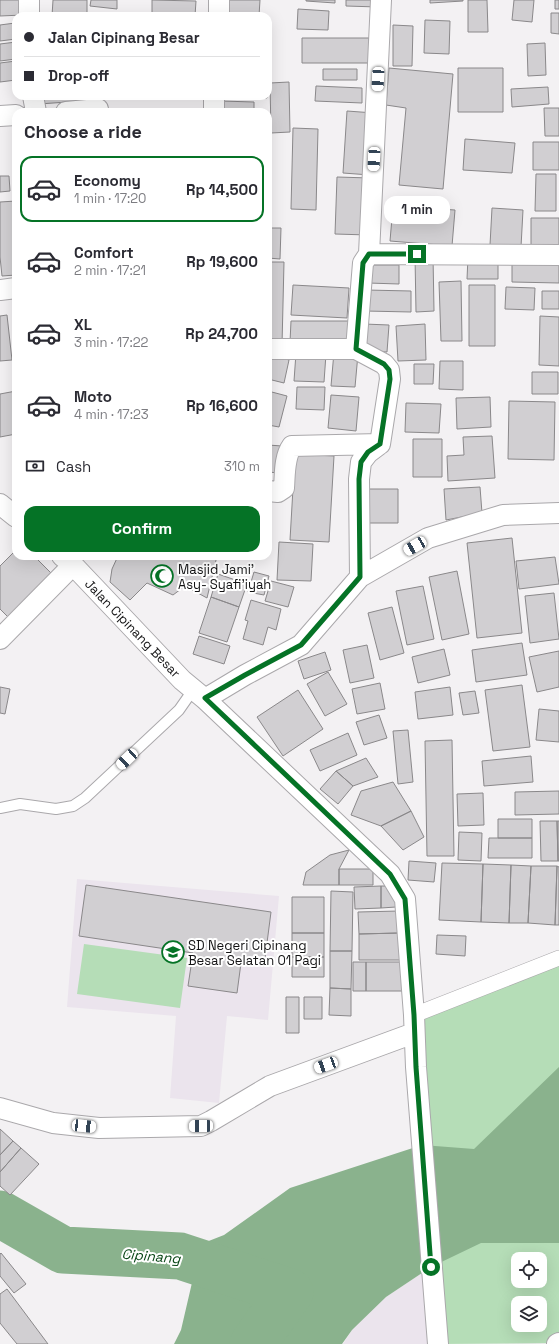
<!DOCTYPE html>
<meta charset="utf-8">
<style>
body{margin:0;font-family:"Space Grotesk",sans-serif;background:#f2f2f3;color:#2b2b33;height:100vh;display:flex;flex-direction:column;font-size:15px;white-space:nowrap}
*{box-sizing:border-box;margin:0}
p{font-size:13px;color:#7c7c81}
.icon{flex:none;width:22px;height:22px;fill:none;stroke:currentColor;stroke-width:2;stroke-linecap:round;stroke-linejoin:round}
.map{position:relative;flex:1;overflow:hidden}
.details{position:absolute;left:12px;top:108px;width:260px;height:452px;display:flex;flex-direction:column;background:#fff;border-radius:12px;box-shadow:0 4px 16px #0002}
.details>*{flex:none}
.guide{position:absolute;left:12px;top:12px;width:260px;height:88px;border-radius:12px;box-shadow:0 4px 16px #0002;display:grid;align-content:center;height:88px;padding:0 12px;background:#fff}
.buttons{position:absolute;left:511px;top:1252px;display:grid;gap:8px}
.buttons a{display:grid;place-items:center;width:36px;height:36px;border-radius:8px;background:#fff;box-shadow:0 4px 16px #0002;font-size:20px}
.end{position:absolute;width:18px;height:18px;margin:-9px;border:5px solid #057326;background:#fff;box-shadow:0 0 0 2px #fff}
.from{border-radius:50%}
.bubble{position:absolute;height:28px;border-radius:12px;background:#fff;box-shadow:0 4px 16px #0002;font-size:13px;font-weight:700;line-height:28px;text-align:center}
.car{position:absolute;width:12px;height:24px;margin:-12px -6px;border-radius:5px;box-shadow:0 0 3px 1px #0007;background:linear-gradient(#fff 24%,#345 0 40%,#fff 0 76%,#345 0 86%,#fff 0)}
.guide b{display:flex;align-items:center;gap:14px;height:38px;font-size:15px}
.guide b+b{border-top:1px solid #e1e1e2}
.guide i{width:10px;height:10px;background:#2b2b33}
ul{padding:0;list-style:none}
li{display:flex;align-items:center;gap:12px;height:66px;margin:0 8px 6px;padding:0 4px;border:2px solid transparent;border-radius:12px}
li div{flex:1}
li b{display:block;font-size:15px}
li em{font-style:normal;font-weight:700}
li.active{border-color:#057326}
li>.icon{width:36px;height:36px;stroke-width:1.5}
h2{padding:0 12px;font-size:18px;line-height:48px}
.pay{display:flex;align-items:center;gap:10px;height:44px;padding:0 12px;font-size:15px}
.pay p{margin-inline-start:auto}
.cta{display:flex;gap:8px;margin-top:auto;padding:8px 12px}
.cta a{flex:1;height:46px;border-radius:12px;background:#057326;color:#fff;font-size:16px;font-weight:700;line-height:46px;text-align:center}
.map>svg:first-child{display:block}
</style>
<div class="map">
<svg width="559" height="1344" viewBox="0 0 559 1344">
<rect width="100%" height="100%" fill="#f3f1f3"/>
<path fill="#ebe4ed" d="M77,879L279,896L268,1020L227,1016L219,1103L170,1098L176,1016L67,1007Z
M431,1267L438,1344H343L352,1330L386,1297Z"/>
<path fill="#b5ddb7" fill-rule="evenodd" d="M84,944L187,958L180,1008L77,994Z
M559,958V1343L438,1344L414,1015ZM518,1259H540V1281H518ZM518,1303H540V1325H518Z"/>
<path fill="#8ab28d" d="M559,1067V1243H481L431,1267L386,1297L352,1330L342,1344H174L181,1330L201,1244L224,1235L290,1188L422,1145L474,1149Z"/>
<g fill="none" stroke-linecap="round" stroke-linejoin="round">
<path stroke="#8ab28d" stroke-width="47" d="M0,1214L63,1250L180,1256L290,1292L253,1344"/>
</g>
<path fill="#d1cfd2" stroke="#8a888a" d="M0,0H22L23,15L0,16Z
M53,0H87V16H52Z
M91,0H117V9L90,6Z
M152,0L196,1L195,16H152Z
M228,0H260L259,16H227Z
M306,0H335V3L306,1Z
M346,0H378V7L346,6Z
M430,0H463V1L430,3Z
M468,0H487L488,32H468Z
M514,0H534L532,22L512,20Z
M555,0H559V9H555Z
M298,9L329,11L328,30L297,29Z
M551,13H559V34L551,33Z
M425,20L450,21L449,54L424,53Z
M15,23L16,39L0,41V25Z
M393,25L413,26L412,66H393Z
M268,32H270L268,68Z
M302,38H369V63H302Z
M16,42V59L0,61V44Z
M545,43L546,75L528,76L527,44Z
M16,61V80L0,82V63Z
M389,68L453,74L443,189L399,185L406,108L386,105Z
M458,68H503V112H458Z
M323,69H357V80H323Z
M289,82L290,132L271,133L270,83Z
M316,86L362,88V103L315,101Z
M548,87L549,104L512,107L511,89Z
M39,96H81L82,101L39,104Z
M94,96H113V99L94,100Z
M224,96H267V98H224Z
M221,101L254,102V112H221Z
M544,108H559V136H545Z
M347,111L374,113L370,175L343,173Z
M293,128L318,129L316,210L291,209Z
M465,139L515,143L512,173L463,170Z
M533,142H559V170H533Z
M536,174H556V211H535Z
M0,176H9L10,191L0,192Z
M337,177L370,178L368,235L335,234Z
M16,201V275L2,276L0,257V202Z
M393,206L455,210L452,246L390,241Z
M492,208L523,210L521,247L490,245Z
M531,218H559V246H531Z
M268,228H281L280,259L268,258Z
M415,256H433L434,311L416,312Z
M468,257L498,258V279H467Z
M512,257L559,259V283L512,282Z
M268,262H284L282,345H268Z
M368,265H399V284L368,283Z
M461,281L462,341H441L439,282Z
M293,285L349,288L347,318L291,315Z
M469,285H495V346H469Z
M506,287L535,288L534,310L505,309Z
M366,290L411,291V312L365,311Z
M542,291H559V309H542Z
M7,315L12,360L0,361V316Z
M540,316L559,317V366L539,365Z
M291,321H351L350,342H290Z
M364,324L389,325L387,352L363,351Z
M425,324L426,360L398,361L396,326Z
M334,352L358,354L355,387L331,386Z
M296,353L326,354L324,382L294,381Z
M268,354L289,360L284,383L268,379Z
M440,361H463V390L439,389Z
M414,364H434L433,384H414Z
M532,372H558V394H532Z
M297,387H325L324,410L296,409Z
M16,391V434L0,437V394Z
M268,391L287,396L279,427L268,425Z
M331,395L359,397L356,431L328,428Z
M490,397L491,427L457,429L456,398Z
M509,401L555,402L554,460L508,459Z
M406,403L441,404L439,433L405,432Z
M492,436L495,478L448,481L447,456L464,455L463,437Z
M413,439H442V477H413Z
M268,445L282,446L279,473L268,472Z
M295,454L334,456L329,542L290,540Z
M480,487L482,513L446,520L444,489Z
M369,489H398V523H369Z
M512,538L522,633L477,638L467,543Z
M279,542L313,544L311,581L277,580Z
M16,550V556H34L56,578L12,621L0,609V566Z
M118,556H217L207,598L185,586L173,595L147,583L130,600L110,582L112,569Z
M555,557L559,584L519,589L516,561Z
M457,571L469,634L442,640L429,577Z
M254,572L269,576L264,595L248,592Z
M218,574L247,584L239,607L211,597Z
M271,581L294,587L288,607L265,601Z
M423,586L434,639L407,645L396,591Z
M554,593L559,639L530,643L525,596Z
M211,597L239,607L227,642L199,633Z
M251,600L281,609L276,630L268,627L263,645L243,639L248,621L245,620Z
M392,607L404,653L380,660L368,613Z
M199,636L230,646L224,664L193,654Z
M522,643L527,675L476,682L472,650Z
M367,645L374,678L350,683L343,650Z
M444,649L450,675L418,683L412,657Z
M559,651V687L537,692L529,657Z
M325,652L331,670L304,679L298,661Z
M328,672L347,704L325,716L307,684Z
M380,683L385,709L357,714L352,689Z
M522,685L530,747L493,751L485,690Z
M0,687L10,689L5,714L0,713Z
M450,687L453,715L418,719L415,692Z
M298,690L323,729L283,756L257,717Z
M475,691L479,713L463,715L459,693Z
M539,709L559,711V742L536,740Z
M379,715L387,738L364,745L356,722Z
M408,730L413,782L398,784L393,731Z
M348,733L357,755L320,771L310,750Z
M452,740L454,856H427L425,741Z
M531,756L533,782L484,786L482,761Z
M366,758L378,777L353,786L336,771Z
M336,771L353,786L338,804L320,789Z
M393,782L411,811L381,826L351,815L361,791Z
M559,791V814L515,815V792Z
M483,793L484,825L458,826L457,794Z
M411,811L424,837L403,850L381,826Z
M498,819H532V838H498Z
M540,821H557L558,861H541Z
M557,821H559V861H558Z
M459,832L482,833L481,861L458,860Z
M489,838H532V858H488Z
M349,850L339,869V885H303L306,872L330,855Z
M409,861L436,863L434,882L408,880Z
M442,863L483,864L481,922L439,920Z
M483,864L511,865L509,923L481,922Z
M511,865L531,866L528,923H509Z
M531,866H557L555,925L528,923Z
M557,866L559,867V925H555Z
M339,869H373V885H339Z
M86,885L271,912L264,966L241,963L237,993L188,986L193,953L79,936Z
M381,886H396V907L381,908Z
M381,886V908L355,909L354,887Z
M331,891L353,892L352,951H330Z
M292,897H324V933H292Z
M399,911V933L359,934L358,912Z
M292,933H324V957H292Z
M399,933L400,960H359V934Z
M437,935L466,936L465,956L436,954Z
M330,951H352L351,989L330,988Z
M292,957H324V977H292Z
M353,962H366V991H353Z
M366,962H406L405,991H366Z
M330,988L351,989V1016L329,1015Z
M286,997H299V1033H286Z
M304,997H322V1019H304Z
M0,1129L13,1141L0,1155Z
M13,1141L21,1148L0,1172V1155Z
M21,1148L39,1164L10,1195L0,1186V1172Z
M1,1253L26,1284L14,1293L0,1276V1254Z
M7,1289L48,1344H17L0,1323V1294Z"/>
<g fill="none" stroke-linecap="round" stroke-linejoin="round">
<g stroke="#aaa8ab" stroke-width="12">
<path id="service" d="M0,808L20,804L56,809L73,806L85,798L179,710L193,690"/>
</g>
<g stroke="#aaa8ab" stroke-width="16">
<path id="pedestrian" d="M414,1015L559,958"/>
</g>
<g stroke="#aaa8ab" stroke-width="22">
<path id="minor" d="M29,0V16
M219,0V16
M381,0L369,254L559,255
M33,96L36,112
M66,112L98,109
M214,112V96
M0,116L16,115
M0,290L16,288
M268,349H356
M268,491L278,492L284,488C285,475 284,457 292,446L380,444
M0,504L16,517
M62,556L73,565L182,680L205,699L390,874L405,899L414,1015L416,1067L438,1344
M360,577L359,479L361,462L368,453L380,444L390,379L389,370L384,364L356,349L363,263L369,254
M0,639L73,565
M205,699L245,675L301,645L360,577L428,538L503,515L559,513
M0,1108L53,1123L99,1128L201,1126L211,1121L270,1086L414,1033
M557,1344L559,1343"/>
</g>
<use href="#service" stroke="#fff" stroke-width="10"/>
<use href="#pedestrian" stroke="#fff" stroke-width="15"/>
<use href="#minor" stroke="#fff" stroke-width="20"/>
</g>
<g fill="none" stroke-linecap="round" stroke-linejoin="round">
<path stroke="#057326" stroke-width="5" d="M417,254H369L363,263L356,349L384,364L389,370L390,379L380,444L368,452L361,462L359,479L360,577L301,645L245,675L205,698L390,874L405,899L414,1015L416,1067L431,1267"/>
</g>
<defs>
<g id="mosque-ring" transform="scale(1.15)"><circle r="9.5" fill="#fff" stroke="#057326" stroke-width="1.5"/><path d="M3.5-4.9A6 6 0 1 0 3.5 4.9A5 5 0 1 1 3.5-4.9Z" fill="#057326"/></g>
<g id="school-ring" transform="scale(1.15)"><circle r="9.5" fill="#fff" stroke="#057326" stroke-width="1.5"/><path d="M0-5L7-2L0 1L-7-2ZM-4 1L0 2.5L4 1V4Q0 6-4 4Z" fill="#057326"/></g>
</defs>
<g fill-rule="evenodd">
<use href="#mosque-ring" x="162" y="576"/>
<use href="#school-ring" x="173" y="952"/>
</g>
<g text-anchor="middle" stroke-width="4" stroke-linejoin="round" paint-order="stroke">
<g font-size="13" fill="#131314" stroke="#fff" text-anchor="start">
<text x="178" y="574">Masjid Jami'<tspan x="178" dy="15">Asy- Syafi'iyah</tspan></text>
<text x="188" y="950">SD Negeri Cipinang<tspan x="188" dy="15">Besar Selatan 01 Pagi</tspan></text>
</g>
<g font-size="13" fill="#131314" stroke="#fff">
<text transform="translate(133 628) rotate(46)" y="5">Jalan Cipinang Besar</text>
</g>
<g font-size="14" font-style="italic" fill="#094717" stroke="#fff">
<text transform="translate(151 1256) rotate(5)" y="5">Cipinang</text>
</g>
</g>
</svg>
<div class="buttons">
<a><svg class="icon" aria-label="locate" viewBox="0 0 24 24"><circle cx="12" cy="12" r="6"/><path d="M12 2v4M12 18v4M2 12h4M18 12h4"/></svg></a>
<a><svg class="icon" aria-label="layers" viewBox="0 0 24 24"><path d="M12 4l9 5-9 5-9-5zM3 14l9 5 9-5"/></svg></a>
</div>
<i class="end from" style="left:431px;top:1267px"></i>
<i class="end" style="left:417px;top:254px"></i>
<div class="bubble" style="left:384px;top:196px;width:66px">1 min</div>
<i class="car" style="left:378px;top:79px;rotate:183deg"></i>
<i class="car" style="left:374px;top:159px;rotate:183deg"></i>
<i class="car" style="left:415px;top:546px;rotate:240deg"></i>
<i class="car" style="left:127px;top:759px;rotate:227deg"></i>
<i class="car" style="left:326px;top:1065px;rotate:250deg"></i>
<i class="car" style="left:84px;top:1126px;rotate:96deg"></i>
<i class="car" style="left:201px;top:1126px;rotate:269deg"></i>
<div class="guide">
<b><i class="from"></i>Jalan Cipinang Besar</b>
<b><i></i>Drop-off</b>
</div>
<section class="details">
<h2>Choose a ride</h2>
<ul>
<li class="active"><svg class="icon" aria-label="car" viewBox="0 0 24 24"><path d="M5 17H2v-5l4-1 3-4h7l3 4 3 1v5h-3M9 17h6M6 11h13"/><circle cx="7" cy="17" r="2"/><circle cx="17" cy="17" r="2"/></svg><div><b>Economy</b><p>1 min · 17:20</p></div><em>Rp 14,500</em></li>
<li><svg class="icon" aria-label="car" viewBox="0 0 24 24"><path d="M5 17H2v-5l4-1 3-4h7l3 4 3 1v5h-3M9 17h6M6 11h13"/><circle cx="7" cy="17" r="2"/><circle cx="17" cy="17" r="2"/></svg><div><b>Comfort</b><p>2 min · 17:21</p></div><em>Rp 19,600</em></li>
<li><svg class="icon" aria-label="car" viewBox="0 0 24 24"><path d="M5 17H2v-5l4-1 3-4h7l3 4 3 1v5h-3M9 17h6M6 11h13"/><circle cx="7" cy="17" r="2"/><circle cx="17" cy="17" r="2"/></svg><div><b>XL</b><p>3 min · 17:22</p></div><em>Rp 24,700</em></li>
<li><svg class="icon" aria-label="car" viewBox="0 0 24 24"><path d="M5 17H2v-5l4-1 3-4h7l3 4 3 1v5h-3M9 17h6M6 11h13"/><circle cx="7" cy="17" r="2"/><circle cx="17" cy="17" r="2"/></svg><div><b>Moto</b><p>4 min · 17:23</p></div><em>Rp 16,600</em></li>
</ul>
<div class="pay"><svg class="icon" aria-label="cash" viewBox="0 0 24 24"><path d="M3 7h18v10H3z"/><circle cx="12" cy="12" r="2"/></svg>Cash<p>310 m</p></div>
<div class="cta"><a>Confirm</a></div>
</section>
</div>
